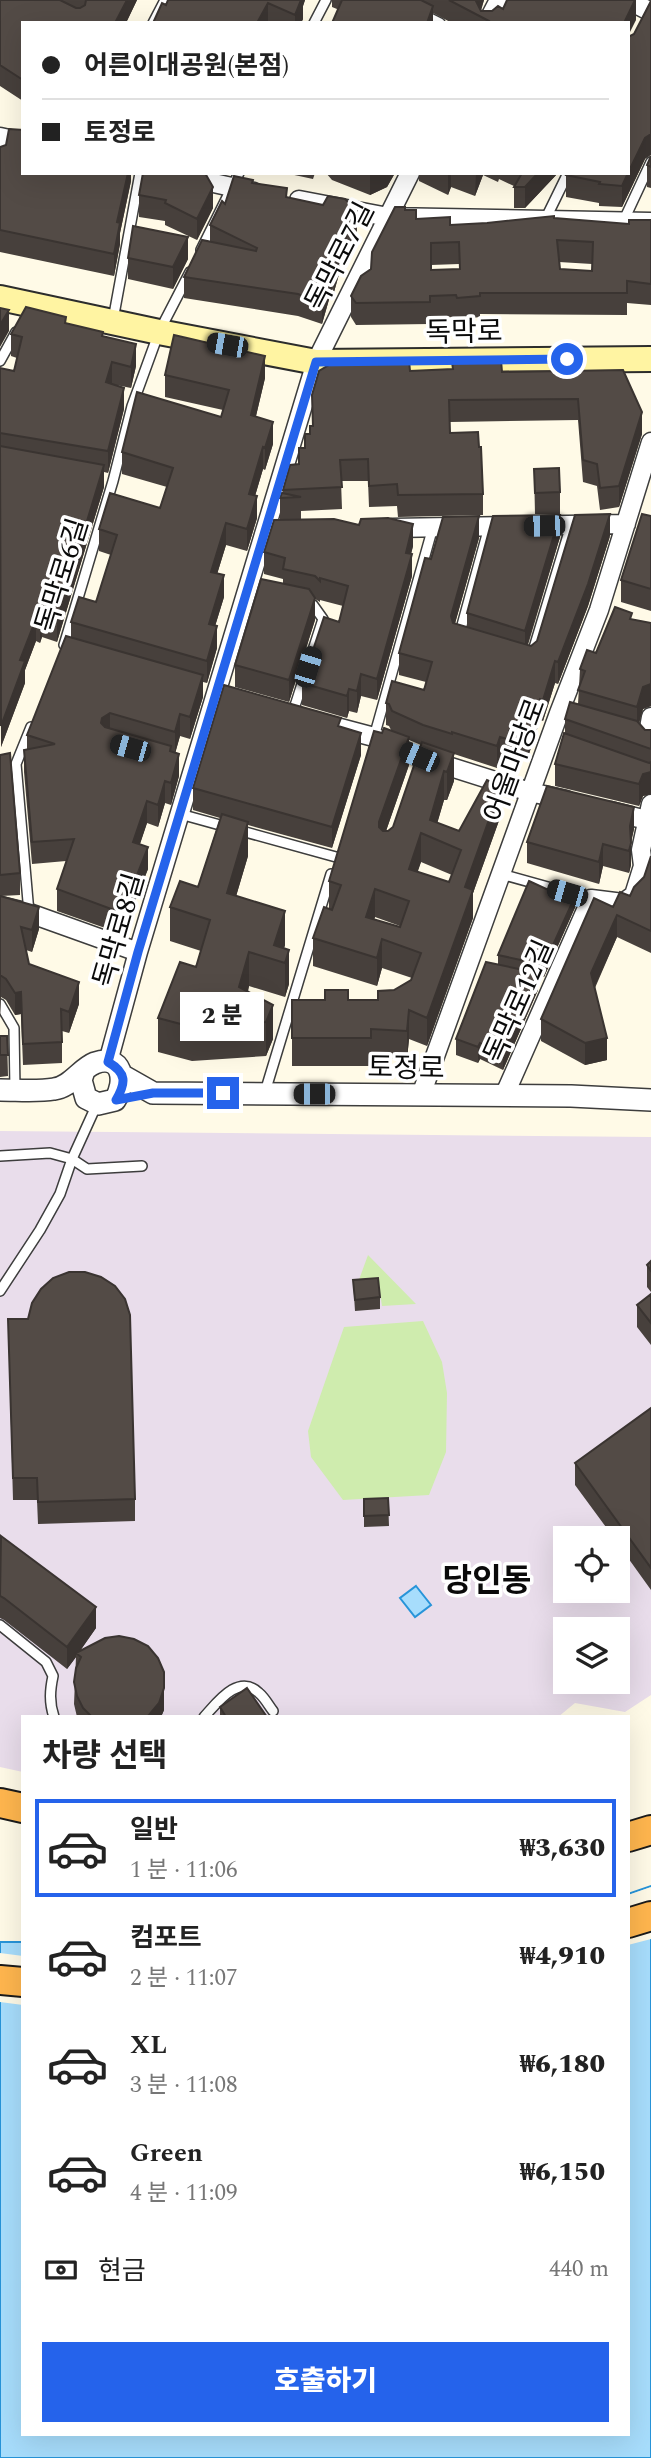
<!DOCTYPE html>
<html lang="ko">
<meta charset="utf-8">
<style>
body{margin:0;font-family:Spectral,"Noto Sans KR",serif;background:#f2f2f2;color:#222;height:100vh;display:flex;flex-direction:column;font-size:26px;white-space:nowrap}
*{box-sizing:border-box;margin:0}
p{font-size:23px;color:#767676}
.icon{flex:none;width:38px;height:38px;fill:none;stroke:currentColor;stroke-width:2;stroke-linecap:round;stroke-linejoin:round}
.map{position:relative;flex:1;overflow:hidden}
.side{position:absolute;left:21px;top:1715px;width:609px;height:721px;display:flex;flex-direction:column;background:#fff;border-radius:0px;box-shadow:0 7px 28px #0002}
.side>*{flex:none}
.top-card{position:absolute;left:21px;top:21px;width:609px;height:154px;border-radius:0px;box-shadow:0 7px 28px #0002;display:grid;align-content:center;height:154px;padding:0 21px;background:#fff}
.buttons{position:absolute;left:553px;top:1526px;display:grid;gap:14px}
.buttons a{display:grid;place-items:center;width:77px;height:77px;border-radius:0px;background:#fff;box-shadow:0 7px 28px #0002;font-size:35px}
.end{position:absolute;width:32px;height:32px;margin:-16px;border:9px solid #2563eb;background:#fff;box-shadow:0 0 0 4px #fff}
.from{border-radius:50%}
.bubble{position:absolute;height:49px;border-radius:0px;background:#fff;box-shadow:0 7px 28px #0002;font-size:23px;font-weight:800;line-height:49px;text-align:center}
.car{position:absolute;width:21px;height:42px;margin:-21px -10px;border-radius:9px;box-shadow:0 0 5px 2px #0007;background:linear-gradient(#222 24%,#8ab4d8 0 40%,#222 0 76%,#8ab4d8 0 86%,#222 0)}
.top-card b{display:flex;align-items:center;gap:24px;height:66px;font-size:26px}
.top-card b+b{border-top:2px solid #e0e0e0}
.top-card i{width:18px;height:18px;background:#222}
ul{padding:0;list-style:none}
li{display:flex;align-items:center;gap:21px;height:98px;margin:0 14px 10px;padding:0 7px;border:4px solid transparent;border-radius:0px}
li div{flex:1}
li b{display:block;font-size:26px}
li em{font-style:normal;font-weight:800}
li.current{border-color:#2563eb}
li>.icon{width:63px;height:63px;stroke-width:1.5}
h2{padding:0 21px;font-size:32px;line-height:84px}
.pay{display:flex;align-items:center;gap:18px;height:77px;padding:0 21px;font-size:26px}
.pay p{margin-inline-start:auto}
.primary-button{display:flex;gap:14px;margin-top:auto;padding:14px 21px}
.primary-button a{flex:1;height:80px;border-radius:0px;background:#2563eb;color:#fff;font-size:28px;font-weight:800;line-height:80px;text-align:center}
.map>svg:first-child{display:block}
</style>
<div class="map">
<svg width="651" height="2458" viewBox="0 0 651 2458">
<rect width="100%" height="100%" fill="#fffae7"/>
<path fill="#e9ddeb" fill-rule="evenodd" d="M0,1131L651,1137V1695L625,1712L575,1703L558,1717H23V1772L0,1767ZM565,1538H618V1591H565ZM565,1629H618V1682H565Z"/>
<path fill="#cfecae" d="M368,1255L416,1304L382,1306L379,1287L356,1288Z
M423,1321L442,1362L447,1393L446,1452L429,1495L343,1500L311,1457L308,1431L344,1327Z"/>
<path fill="#a7ddfc" stroke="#2794d9" stroke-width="2" d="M416,1586L431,1605L415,1617L400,1598Z
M651,1886V2458H0V1942H23V2434H628V1894Z"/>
<path fill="#fffae7" d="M651,1887V1939L628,1945V1895Z
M0,1953L23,1956V2005L0,2002Z"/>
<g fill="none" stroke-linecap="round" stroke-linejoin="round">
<g stroke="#3d3d3d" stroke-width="12">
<path id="service" d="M424,15L440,23
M153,23L165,0
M314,23L326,0
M545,220L568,173
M623,222L651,162
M201,250L239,173
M113,320L140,173
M0,361L16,332
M459,636L489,527
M64,645L113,481L132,406L159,332L190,272
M533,651L571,525
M292,715L323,619L313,605L307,603
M374,737L433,527
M180,814L336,857
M501,874L591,899
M29,913L16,764L31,727
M0,1004L14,1028L15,1090
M265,1092L331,874
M0,1156L50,1153L72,1159L87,1169L142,1166
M0,1291L40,1230L60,1194L72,1159L97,1104
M0,1625L46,1662L53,1676C50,1690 49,1702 54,1717
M204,1717C217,1703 238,1673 259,1693C265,1698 269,1706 273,1711"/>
</g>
<g stroke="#3d3d3d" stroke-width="21">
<path id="minor" d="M628,0L651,12
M487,23L499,0
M0,137L23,142
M169,173L254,192
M299,200L388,217L651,222
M392,528L626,524
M651,717L647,739L651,742
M340,728L374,737L419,757L530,792L566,800
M610,811L651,821
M0,906L29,913L138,952
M108,1062L138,952L316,362L410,173
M421,1095L559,713L599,610L651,442
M504,1096L591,899L623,903L634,895L643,866L641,850L651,804"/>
</g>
<g stroke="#3d3d3d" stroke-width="24">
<path id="tertiary" d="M123,1076L153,1093L571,1096L651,1100
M0,1090C18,1090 37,1092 54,1089C71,1087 80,1069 95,1063C122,1053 127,1081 115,1100L98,1104L86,1098L81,1080L84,1071"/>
</g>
<g stroke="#2c2c2c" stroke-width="28">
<path id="secondary" d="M0,298L159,332L316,362L651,359"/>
</g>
<g stroke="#1b1b1b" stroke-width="32">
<path id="trunk" d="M0,1803L23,1808
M628,1837L651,1830
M628,1923L651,1916
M0,1980L23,1982"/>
</g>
<use href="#service" stroke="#fff" stroke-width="9"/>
<use href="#minor" stroke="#fff" stroke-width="18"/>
<use href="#tertiary" stroke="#fff" stroke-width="21"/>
<use href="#secondary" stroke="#fff4a2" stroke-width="24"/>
<use href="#trunk" stroke="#ffb64e" stroke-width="28"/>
</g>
<path fill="#47403c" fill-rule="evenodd" d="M0,0H137L126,23H23V101L0,86Z
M168,0H305L303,6V19L301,23H153Z
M332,0H484L481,11H492L503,9L636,0V20L628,23H452L433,13V23L337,12V9L332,7Z
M0,147L23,173H131V181L120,233V244L114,276L0,252Z
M651,156V188L647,187V165Z
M645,159L622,207L599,206V203L566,197V175Z
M285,173H315L313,179Z
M326,173H395L387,187L370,195L332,180Z
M419,173H558L525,208H514V186L499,179L498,182L483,175L475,196L451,187L448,195L419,181Z
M253,183L287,197L323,205L357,210V246H347L334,292L332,289L322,324L298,316L184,298V277L210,242V225L225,204Z
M139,195L213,208L197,240L165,225V221L139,217Z
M405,210L416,219L450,225L487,223L554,218L629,224L651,220V305L627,303V315L480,314V317L457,320L456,317L430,318V324L356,325L351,317V296L371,269ZM559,262L592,264V271L560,269ZM459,264V269L431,270V265Z
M128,258L188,259L173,289L128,279Z
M66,324L103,337L136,366L131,388L111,384L124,409L108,473L104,472V487L57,642L42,637L40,643L36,641L25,670V683L1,747L0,368L14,371L17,358L11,356V334Z
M623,370L642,434L619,507L600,510L597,486L583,482L578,420L450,422V433L479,447L483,494V515L398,517L397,506L369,507L368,481H341L342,509L301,511V519H280V498L283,490L299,464L310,434V426H312V395L410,371Z
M165,375L265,378L256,416L273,444L265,470L263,469L255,496L257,518L247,551L226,545L217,574L224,597L215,626L217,648L207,683L203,682V697L190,739L180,736L175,753L179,776L171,805L165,803L158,827L147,823L140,844L148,869L122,934L57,911V889L66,861L32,864L24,772V750H27V735L71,637V622L96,602L111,555L99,551V529L160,508L167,487L122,474V452L221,417L223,410L165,397Z
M534,469L560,492V514H535Z
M651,516V611L621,602V580Z
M610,536L588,606L558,684L555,683L543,721L540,720L528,757L510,751L507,761L500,759L497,768L454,754V781L447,800H444L437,823L459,831L501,815L473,893V918L427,1046L409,1039L407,1059L371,1058V1066H292V1000H378L411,980L412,978L382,968L377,986L313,966V938L329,909V881L382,733L391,730L389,726L386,725V703L424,690L426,682L399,675V653L431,559L479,538L455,623L467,627V613L560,537L528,645L531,646L537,641ZM409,740L421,745L393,827L388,831H386L409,765ZM421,862L452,875L449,882L417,872ZM375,917L400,926V927L374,919Z
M413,546L411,554L412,576L377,700L361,696L357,713L349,711L347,718L302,705V683L339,622L343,606L320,600V602L315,599V620L289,702L235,687V665L283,584V579L264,574V552Z
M632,619L651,623V706L643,709L639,724L645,730H651V794L643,796L639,806L555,786V764L565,733V719L578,704L580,669Z
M341,727L361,755L332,848L248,825V856L236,896L285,945L284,948L289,984L285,997L249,986L248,992L273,1005V1039L266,1056L192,1061L158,1052V1018L196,967L201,951L170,941V907L198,887L220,818L193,810V788Z
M0,755L20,873V895L1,896L39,929L32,952L26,950L29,964L79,1004L69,1033L62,1031V1063L23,1065L21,1014L15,1015L6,1000L1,997L0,1019Z
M634,829L631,841V865L629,873L603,866L599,884L527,863V842Z
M651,856V953L617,937L595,988L607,1060L585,1065L541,1041V1019L613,907L630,896L644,877Z
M577,903L544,977L538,976V990L503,1070L480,1059L478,1063L456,1055V1039L498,965V955Z
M0,1036H7L8,1076L0,1077Z
M651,1261V1292L647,1287V1265Z
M353,1280L380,1297V1309L355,1311Z
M651,1294V1345L637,1327V1305Z
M8,1319L135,1499V1521L38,1524L37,1500H13Z
M651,1408V1590L618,1544V1538H614L575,1485V1463Z
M388,1498L389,1526L364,1527V1499Z
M0,1537L96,1628L80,1651L164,1710L161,1717H77L74,1704L76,1657L67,1669L4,1620L0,1618Z
M220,1707L267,1717H220Z"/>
<path fill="#3a3431" d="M127,0H137L126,23H115Z
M298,0H305L303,6V19L301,23H295V15Z
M476,0H484L479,15L476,14Z
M635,0H636V20L628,36V23H624Z
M268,3V23H257Z
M433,6V23H427Z
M651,134V155L645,159L622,207V186L645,138Z
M128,173H131V181L120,233V244L114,276V254L117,222Z
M395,173L387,187L370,195V174Z
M448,173H451V187L448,195Z
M476,173H483V175L475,196Z
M538,173H558L525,208V187Z
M213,187V208L197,240V219Z
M347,225V246L334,292V271Z
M188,237V259L173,289V267Z
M332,268V289L322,324V303Z
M9,310V331L0,347V325Z
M136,344V366L131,388V367Z
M265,356V378L251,437V415Z
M112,362V384L106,382Z
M124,388V409L108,473V451Z
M642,412V434L619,507V486Z
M273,422V444L265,470V448Z
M1,432V454H0V433Z
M263,447V469L249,516V494Z
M104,465V487L57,642V620Z
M257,496V518L247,551V529Z
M610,514V536L588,606L558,684V662Z
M560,515V537L525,652V631Z
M479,516V538L451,638V616Z
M226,523V545L211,594V572Z
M413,524V546L406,574V553Z
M412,554V576L377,700V679Z
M224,575V597L209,646V624Z
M315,598V620L289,702V680Z
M42,615V637L40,643V621Z
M36,619V641L25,670V683L1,747V726L20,660Z
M217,626V648L207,683V661Z
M555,661V683L543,721V700Z
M361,674V696L357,713V691Z
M203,675V697L190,739V717Z
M651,684V706L643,709L637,729V707L643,687Z
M349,689V711L347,718V696Z
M540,699V720L528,757V735Z
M110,713V735L102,739V718Z
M180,714V736L175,754V732Z
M510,729V751L507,761V739Z
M361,733V755L332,848V827Z
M409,737V765L379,851V822Z
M500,737V759L497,768V746Z
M454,753V781L447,800V772Z
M179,754V776L171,805V783Z
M444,771V800L433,838L430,820Z
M651,772V794L643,796L639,806V784L643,774Z
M165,781V803L158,827V805Z
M501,786V815L473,893V918L427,1046V1018L465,887Z
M147,801V823L133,864V842Z
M634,807V829L630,848V826Z
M248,822V856L227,927V893Z
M421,833V862L409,898V869Z
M631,843V865L629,873V851Z
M603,844V866L599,884V862Z
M148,847V869L122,934V913Z
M375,889V917L366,945V917Z
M577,892V903L544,977V965Z
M39,907V929L32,952V930Z
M285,911V945L280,961L274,945Z
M617,915V937L591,995V973Z
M382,939V968L377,986V958Z
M289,950V984L285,997V963Z
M249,952V986L239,1021V987Z
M538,973V990L503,1070V1053Z
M0,975H1L0,1019Z
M79,982V1004L69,1033V1012Z
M21,992V1014L15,1015V993Z
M273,1005V1039L266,1056V1022Z
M409,1010V1039L407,1059V1031Z
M607,1038V1060L585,1065V1043Z
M480,1043V1059L478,1063V1047Z
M96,1607V1628L77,1655L76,1653V1657L67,1669V1647Z
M164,1688V1710L161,1717H146Z"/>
<path fill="#534b46" stroke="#3a3431" stroke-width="2" fill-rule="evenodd" d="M0,0H60L76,8H80L85,5L86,0H127L115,23H23V80L0,65Z
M168,0H301L295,15L268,3L257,23H153L162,3L166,5Z
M342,0H421L433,6L427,23H332Z
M449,0H476V1L481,11H492L498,6L503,9L507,0H635L624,23H488L489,21Z
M651,1V134L645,138L628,173V37L634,34Z
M9,129L23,130V173H128L117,222L120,223L114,254L0,230V147L6,145Z
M651,156V167L647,165Z
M143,173H205L213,187L197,219L165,203L166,200L139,195Z
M522,173H538L525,187H514Z
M567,173H628L622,186L599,184L600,182L566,175Z
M234,176L253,180L252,183L287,188L286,197L323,205L328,196L345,199L357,210V225H347L334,271L332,268L322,303L298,294L184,277L202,240L256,251L257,248L210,225L222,201L225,204Z
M395,207H405V210H416V219L450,217V225L487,223L554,216V218L629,224V220H651V284L627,281V293H480V296L457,298L456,295L430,296V302L356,303L351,296L361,276L371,269L372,252ZM557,240L593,242L592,271L560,269ZM459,242L460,269L431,270V243Z
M133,226L188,237L173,267L128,258Z
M26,307L66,317L65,323L103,332L102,336L136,344L131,367L112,362L106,382L124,388L108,451L0,433V368L14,371L22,337L11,334Z
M0,308L9,310L0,325Z
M174,335L265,356L251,415L273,422L265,448L263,447L249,494L257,496L247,529L226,523L211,572L224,575L209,624L217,626L207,661L71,622L79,597L96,602L117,535L99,529L110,493L160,508L173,468L122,452L137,392L221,417L229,390L165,375Z
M409,360L410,371L453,369L452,362L501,360L502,372L623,370L642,412L619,486L600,488L597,464L583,460L578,399L449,400L450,433L478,432L479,447H481L483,494L398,495L397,484L369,486L368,459L340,460L342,487L283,490L290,465L299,464V448H305V434H310V426H313L312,395L319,371L334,362Z
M0,446L104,465L57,620L42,615L40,621L36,619L20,660L25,661L1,726Z
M559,468L560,492L535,493L534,469Z
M282,493L301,497L280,498Z
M610,514L588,584L558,662L555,661L543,700L540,699L528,735L510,729L507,739L500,737L497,746L452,732V734L423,725L392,711L389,704L386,703L392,681L424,690L432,662L399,653L425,558L431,559L443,517L479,516L451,616L453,623L531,646L537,641L575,515Z
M642,514L651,516V589L621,580Z
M560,515L525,631L467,613L493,516Z
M388,518L413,524L406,553L412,554L377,679L361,674L357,691L349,689L347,696L302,683L324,617L339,622L348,586L320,578V581L315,576L283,569L285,558L264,552L274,520L334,519L359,525L361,519Z
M261,579L309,589L315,598L289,680L235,665Z
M615,607L632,613L630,619L651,623V684L643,687L637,707L578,690L585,671L580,669L587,650L596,653Z
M66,636L203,675L190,717L180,714L175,732L110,713L102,718L101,723L105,727L171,746L170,751L179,754L171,783L165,781L158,805L147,801L133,842L148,847L122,913L57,889L74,839L32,842L24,750L55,744L27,735Z
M224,685L341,718L338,726L361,733L332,827L193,788Z
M570,702L637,721L645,730H651V749L565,719Z
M384,728L409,737L379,822V827L383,831H388L393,827L422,742L454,753L447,772L444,771L430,820L459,831L487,780L501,786L465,887L473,890L427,1018L409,1010L407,1031L371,1029V1038H292V1000H325V990H348V1000H378V991L394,990L411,980L421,953L382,939L377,958L313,938L324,907L332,910L341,885L329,881L374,731L382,733ZM421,833L461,850L449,882L409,869ZM375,889L409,901L400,927L366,917Z
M564,733L649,763L651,762V772L643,774L639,784L555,764Z
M10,753L20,873L0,875V755Z
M547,786L634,807L630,826L631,843L629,851L603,844L599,862L527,842Z
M222,814L248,822L227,893L285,911L274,945L289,950L285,963L249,952L239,987L273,1005L266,1022L192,1027L158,1018L180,962L196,967L210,920L170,907L180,881L198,887Z
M651,856V931L617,915L591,973L607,1038L585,1043L541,1019L594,898L613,907L620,892L630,896L634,887L644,877Z
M529,881L557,894L560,886L577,892L544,965L498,955Z
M0,896L39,907L32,930L21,927L29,964L79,982L69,1012L61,1009L62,1042L23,1044L21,992L15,993L6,979L0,975Z
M486,962L538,973L503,1053L480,1043L478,1047L456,1039Z
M0,1036H7L8,1055H0Z
M651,1261V1271L647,1265Z
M69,1272H85L101,1277L115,1286L125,1299L130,1315L135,1499L38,1502L37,1478H13L8,1319H28L32,1303L41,1289L53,1278Z
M378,1278L380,1297L355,1300L353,1280Z
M651,1294V1323L637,1305Z
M651,1408V1568L575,1463Z
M388,1498L389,1515L364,1516V1499Z
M1,1536L96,1607L67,1647L4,1598L0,1596Z
M119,1636L134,1639L148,1646L158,1658L164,1672V1688L159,1703L149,1715L146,1717H92L83,1708L77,1696L74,1682L76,1668L81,1657L76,1653L105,1638Z
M247,1688L267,1717H226L220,1707Z"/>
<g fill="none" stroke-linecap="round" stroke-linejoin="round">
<path stroke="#2563eb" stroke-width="9" d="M223,1093H153L116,1100C126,1083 127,1073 108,1062L138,952L316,362L567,359"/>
</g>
<g text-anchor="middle" stroke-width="7" stroke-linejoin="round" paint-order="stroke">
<g font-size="28" fill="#0a0a0a" stroke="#fff">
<text transform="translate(339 256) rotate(-63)" y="10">독막로7길</text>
<text transform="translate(464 331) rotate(-1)" y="10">독막로</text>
<text transform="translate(61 575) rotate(-73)" y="10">독막로6길</text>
<text transform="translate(514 760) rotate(-70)" y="10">어울마당로</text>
<text transform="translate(118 930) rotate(-74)" y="10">독막로8길</text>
<text transform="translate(518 1001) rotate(-66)" y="10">독막로12길</text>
<text transform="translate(406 1067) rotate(1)" y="10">토정로</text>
</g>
<g font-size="32" font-weight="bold" fill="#0a0a0a" stroke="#fff">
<text x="487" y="1591">당인동</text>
</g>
</g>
</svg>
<div class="buttons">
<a><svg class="icon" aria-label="locate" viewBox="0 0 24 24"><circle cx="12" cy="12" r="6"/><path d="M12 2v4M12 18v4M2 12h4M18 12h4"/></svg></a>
<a><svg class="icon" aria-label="layers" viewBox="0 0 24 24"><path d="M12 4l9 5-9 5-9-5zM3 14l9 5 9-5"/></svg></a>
</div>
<i class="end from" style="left:567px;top:359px"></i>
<i class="end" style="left:223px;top:1093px"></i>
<div class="bubble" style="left:180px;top:992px;width:84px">2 분</div>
<i class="car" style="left:227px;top:345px;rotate:280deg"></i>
<i class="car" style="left:544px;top:526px;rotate:269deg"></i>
<i class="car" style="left:308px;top:667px;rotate:17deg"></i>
<i class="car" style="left:130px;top:748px;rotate:286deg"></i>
<i class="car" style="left:419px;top:757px;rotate:293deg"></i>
<i class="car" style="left:567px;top:893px;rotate:286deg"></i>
<i class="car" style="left:314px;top:1094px;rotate:270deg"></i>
<div class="top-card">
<b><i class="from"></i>어른이대공원(본점)</b>
<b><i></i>토정로</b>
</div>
<section class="side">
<h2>차량 선택</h2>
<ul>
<li class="current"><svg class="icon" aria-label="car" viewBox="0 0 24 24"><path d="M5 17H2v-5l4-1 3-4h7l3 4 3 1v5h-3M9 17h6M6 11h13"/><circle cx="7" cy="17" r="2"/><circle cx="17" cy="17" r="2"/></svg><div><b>일반</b><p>1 분 · 11:06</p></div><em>₩3,630</em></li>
<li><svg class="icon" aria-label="car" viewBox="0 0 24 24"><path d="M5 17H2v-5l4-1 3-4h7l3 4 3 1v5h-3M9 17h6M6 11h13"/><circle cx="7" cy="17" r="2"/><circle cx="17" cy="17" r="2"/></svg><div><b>컴포트</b><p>2 분 · 11:07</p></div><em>₩4,910</em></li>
<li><svg class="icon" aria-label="car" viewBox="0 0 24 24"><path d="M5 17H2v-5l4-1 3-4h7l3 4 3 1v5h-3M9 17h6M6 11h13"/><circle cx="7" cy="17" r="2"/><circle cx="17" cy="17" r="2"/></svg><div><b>XL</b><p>3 분 · 11:08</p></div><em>₩6,180</em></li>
<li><svg class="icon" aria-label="car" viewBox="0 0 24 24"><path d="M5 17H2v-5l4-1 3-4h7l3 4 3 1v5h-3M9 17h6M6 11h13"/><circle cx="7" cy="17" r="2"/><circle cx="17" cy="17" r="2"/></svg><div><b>Green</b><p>4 분 · 11:09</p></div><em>₩6,150</em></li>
</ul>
<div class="pay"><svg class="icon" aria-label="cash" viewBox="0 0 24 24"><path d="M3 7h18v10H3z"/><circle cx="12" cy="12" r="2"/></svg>현금<p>440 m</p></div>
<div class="primary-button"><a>호출하기</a></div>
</section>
</div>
